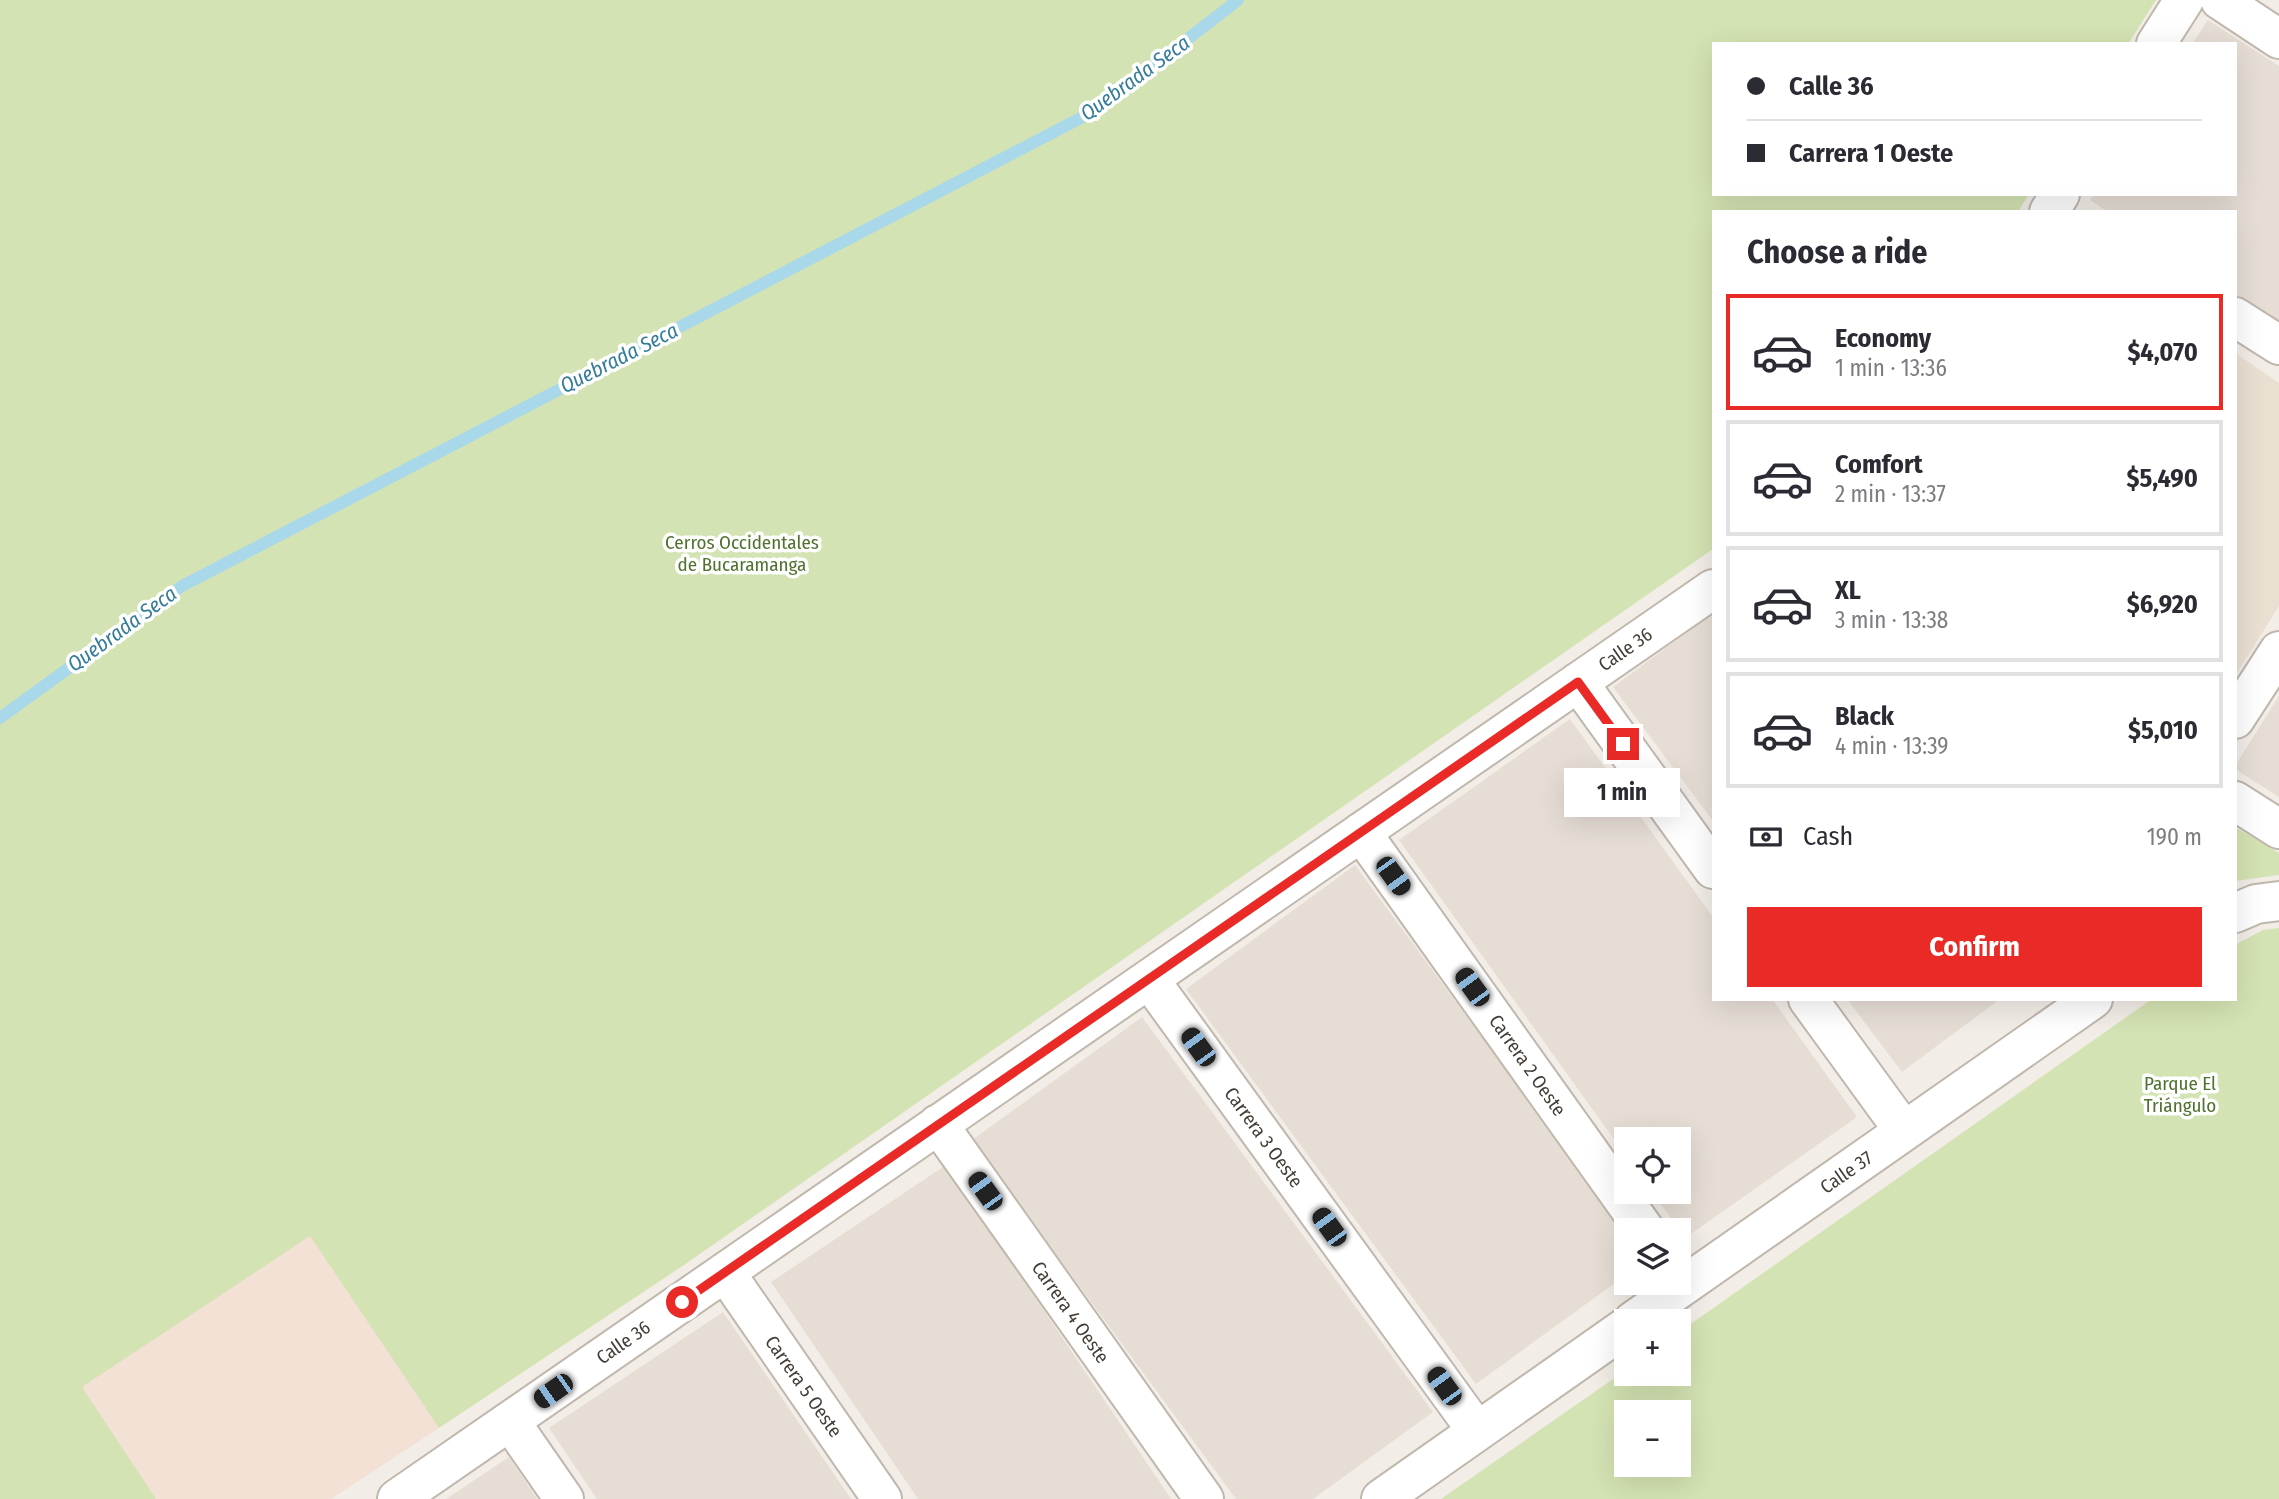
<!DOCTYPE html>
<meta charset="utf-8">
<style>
body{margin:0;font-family:"Fira Sans Condensed",sans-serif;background:#f7f7f7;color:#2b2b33;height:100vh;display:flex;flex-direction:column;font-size:26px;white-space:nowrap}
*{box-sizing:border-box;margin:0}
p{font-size:23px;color:#7c7c81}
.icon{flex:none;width:38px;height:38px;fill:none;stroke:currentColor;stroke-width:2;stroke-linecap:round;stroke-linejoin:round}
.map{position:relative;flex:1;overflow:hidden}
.panel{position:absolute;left:1712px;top:210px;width:525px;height:791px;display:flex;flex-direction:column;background:#fff;border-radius:0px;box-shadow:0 7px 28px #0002}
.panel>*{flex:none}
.hud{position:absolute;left:1712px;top:42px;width:525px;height:154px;border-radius:0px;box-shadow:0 7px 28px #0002;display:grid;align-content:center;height:154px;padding:0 35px;background:#fff}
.controls{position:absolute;left:1614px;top:1127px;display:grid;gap:14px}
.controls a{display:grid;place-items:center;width:77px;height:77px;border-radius:0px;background:#fff;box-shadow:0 7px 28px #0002;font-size:35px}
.end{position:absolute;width:32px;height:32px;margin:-16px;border:9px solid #e92a27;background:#fff;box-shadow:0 0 0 4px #fff}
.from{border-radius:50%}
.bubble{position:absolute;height:49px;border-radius:0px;background:#fff;box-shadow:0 7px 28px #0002;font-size:23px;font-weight:700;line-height:49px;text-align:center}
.car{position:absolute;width:21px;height:42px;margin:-21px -10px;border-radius:9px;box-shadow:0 0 5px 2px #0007;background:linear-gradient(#222 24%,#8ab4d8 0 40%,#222 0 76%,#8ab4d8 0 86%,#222 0)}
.hud b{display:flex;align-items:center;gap:24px;height:66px;font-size:26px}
.hud b+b{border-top:2px solid #e1e1e2}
.hud i{width:18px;height:18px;background:#2b2b33}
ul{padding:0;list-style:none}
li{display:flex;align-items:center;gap:21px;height:116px;margin:0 14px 10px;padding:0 21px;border:4px solid #e1e1e2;border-radius:0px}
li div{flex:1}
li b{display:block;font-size:26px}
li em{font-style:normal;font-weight:700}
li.active{border-color:#e92a27}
li>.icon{width:63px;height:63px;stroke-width:1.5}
h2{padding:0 35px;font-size:32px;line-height:84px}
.pay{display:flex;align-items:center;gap:18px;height:77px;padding:0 35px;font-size:26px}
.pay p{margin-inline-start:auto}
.action{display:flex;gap:14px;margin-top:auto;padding:14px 35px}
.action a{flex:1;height:80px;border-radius:0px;background:#e92a27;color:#fff;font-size:28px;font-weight:700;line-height:80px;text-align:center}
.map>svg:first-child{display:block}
</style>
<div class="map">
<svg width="2279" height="1499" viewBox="0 0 2279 1499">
<rect width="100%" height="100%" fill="#f2ede7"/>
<path fill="#e6ded5" d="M2208,20L2279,66V322L2235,294V212H2108L2090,200L2094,194H2235V44H2192Z
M1713,613V821L1613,687Z
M2279,696V797L2235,769V766Z
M1570,719L1713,917V999H1772L1857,1117L1685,1238L1652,1192H1678V1139H1626V1156L1399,840Z
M1355,865L1626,1233V1275L1476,1384L1186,989Z
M1847,999H2000L1902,1072Z
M1142,1017L1433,1412L1313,1499H1236L972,1140Z
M946,1165L1171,1499H918L771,1282Z
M723,1312L851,1499H597L549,1428Z
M509,1457L537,1499H446Z"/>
<path fill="#f2e1d4" d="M310,1235L439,1428L331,1499H156L81,1387Z"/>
<path fill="#eae0d2" d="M2235,353L2279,383V606L2235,676Z"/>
<path fill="#d4e3b3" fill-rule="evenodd" d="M0,0H2156L2128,44H1713V194H2029L2018,212H1713V549L684,1265L439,1428L310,1236L82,1387L156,1499H0Z
M2235,827L2279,853V875L2235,881Z
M2279,928V1499H1441L1626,1370V1374H1678V1333L2152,999H2235V945L2263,930ZM1678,1412V1465H1626V1412Z"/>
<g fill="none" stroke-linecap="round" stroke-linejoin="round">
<path stroke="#a8d8ea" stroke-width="12" d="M0,718L182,586L1096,110L1238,0"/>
<g stroke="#c0b7ad" stroke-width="42">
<path id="minor" d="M2220,0L2279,39
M2156,44L2184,0
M2049,212L2060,194
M2235,317L2279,345
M1578,682L1713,869
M2235,719L2279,651
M2235,801L2279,829
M1361,832L1645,1230
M2235,913L2256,904L2279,901
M1149,979L1477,1431
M1808,999L1904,1131
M938,1124L1204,1499
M725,1272L882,1499
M1633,1321L2093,999
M510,1421L564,1499
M397,1499L1713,589
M1381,1499L1626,1327"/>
</g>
<use href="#minor" stroke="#fff" stroke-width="38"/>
</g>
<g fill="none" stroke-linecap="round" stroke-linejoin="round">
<path stroke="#e92a27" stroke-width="9" d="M682,1302L1578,682L1623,744"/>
</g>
<g text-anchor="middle" stroke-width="7" stroke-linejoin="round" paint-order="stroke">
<g font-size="19" fill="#51722e" stroke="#fff">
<text x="742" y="549">Cerros Occidentales<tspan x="742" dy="22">de Bucaramanga</tspan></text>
<text x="2180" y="1090">Parque El<tspan x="2180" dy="22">Triángulo</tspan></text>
</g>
<g font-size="19" fill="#443d36" stroke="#fff">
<text transform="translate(1625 649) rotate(-35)" y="7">Calle 36</text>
<text transform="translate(1528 1065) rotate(55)" y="7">Carrera 2 Oeste</text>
<text transform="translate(1264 1137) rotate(54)" y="7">Carrera 3 Oeste</text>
<text transform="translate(1846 1172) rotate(-35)" y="7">Calle 37</text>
<text transform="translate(1071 1312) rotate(55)" y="7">Carrera 4 Oeste</text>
<text transform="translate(623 1342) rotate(-35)" y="7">Calle 36</text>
<text transform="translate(804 1386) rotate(55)" y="7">Carrera 5 Oeste</text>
</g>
<g font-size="21" font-style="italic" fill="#347c99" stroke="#fff">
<text transform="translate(1135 78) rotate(-36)" y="7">Quebrada Seca</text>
<text transform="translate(619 358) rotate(-27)" y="7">Quebrada Seca</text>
<text transform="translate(122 629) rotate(-36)" y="7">Quebrada Seca</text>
</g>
</g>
</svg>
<div class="controls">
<a><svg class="icon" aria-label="locate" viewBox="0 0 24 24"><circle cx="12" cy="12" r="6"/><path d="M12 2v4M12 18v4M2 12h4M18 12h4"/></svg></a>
<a><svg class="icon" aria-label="layers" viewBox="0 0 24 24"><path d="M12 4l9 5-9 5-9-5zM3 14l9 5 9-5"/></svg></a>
<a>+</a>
<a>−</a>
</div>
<i class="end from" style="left:682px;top:1302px"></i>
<i class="end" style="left:1623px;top:744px"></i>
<div class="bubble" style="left:1564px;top:768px;width:116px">1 min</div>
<i class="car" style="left:1393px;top:876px;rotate:144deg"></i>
<i class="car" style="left:1472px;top:987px;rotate:324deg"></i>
<i class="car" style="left:1198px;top:1047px;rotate:324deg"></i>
<i class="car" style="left:985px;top:1191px;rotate:324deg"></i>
<i class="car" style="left:1329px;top:1227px;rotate:324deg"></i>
<i class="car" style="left:1444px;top:1386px;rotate:324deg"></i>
<i class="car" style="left:553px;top:1391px;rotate:235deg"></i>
<div class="hud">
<b><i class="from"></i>Calle 36</b>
<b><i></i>Carrera 1 Oeste</b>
</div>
<section class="panel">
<h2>Choose a ride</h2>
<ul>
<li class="active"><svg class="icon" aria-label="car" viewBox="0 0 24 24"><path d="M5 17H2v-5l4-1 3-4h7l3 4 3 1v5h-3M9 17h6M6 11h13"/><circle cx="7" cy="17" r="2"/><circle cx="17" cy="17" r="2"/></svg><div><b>Economy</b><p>1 min · 13:36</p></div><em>$4,070</em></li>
<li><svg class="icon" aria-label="car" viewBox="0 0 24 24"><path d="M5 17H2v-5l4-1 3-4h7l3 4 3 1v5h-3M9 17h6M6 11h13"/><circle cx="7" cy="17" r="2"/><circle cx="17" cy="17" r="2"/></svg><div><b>Comfort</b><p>2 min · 13:37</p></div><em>$5,490</em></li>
<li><svg class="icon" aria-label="car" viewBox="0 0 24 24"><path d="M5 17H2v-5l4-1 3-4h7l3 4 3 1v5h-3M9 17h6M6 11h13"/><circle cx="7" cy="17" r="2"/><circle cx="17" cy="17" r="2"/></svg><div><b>XL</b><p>3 min · 13:38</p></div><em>$6,920</em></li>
<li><svg class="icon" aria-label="car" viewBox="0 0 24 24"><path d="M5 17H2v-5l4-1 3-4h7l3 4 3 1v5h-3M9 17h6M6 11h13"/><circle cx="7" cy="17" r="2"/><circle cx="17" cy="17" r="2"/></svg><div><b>Black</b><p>4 min · 13:39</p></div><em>$5,010</em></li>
</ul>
<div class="pay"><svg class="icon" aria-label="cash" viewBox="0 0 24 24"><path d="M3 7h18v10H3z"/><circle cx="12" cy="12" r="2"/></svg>Cash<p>190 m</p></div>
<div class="action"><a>Confirm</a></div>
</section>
</div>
